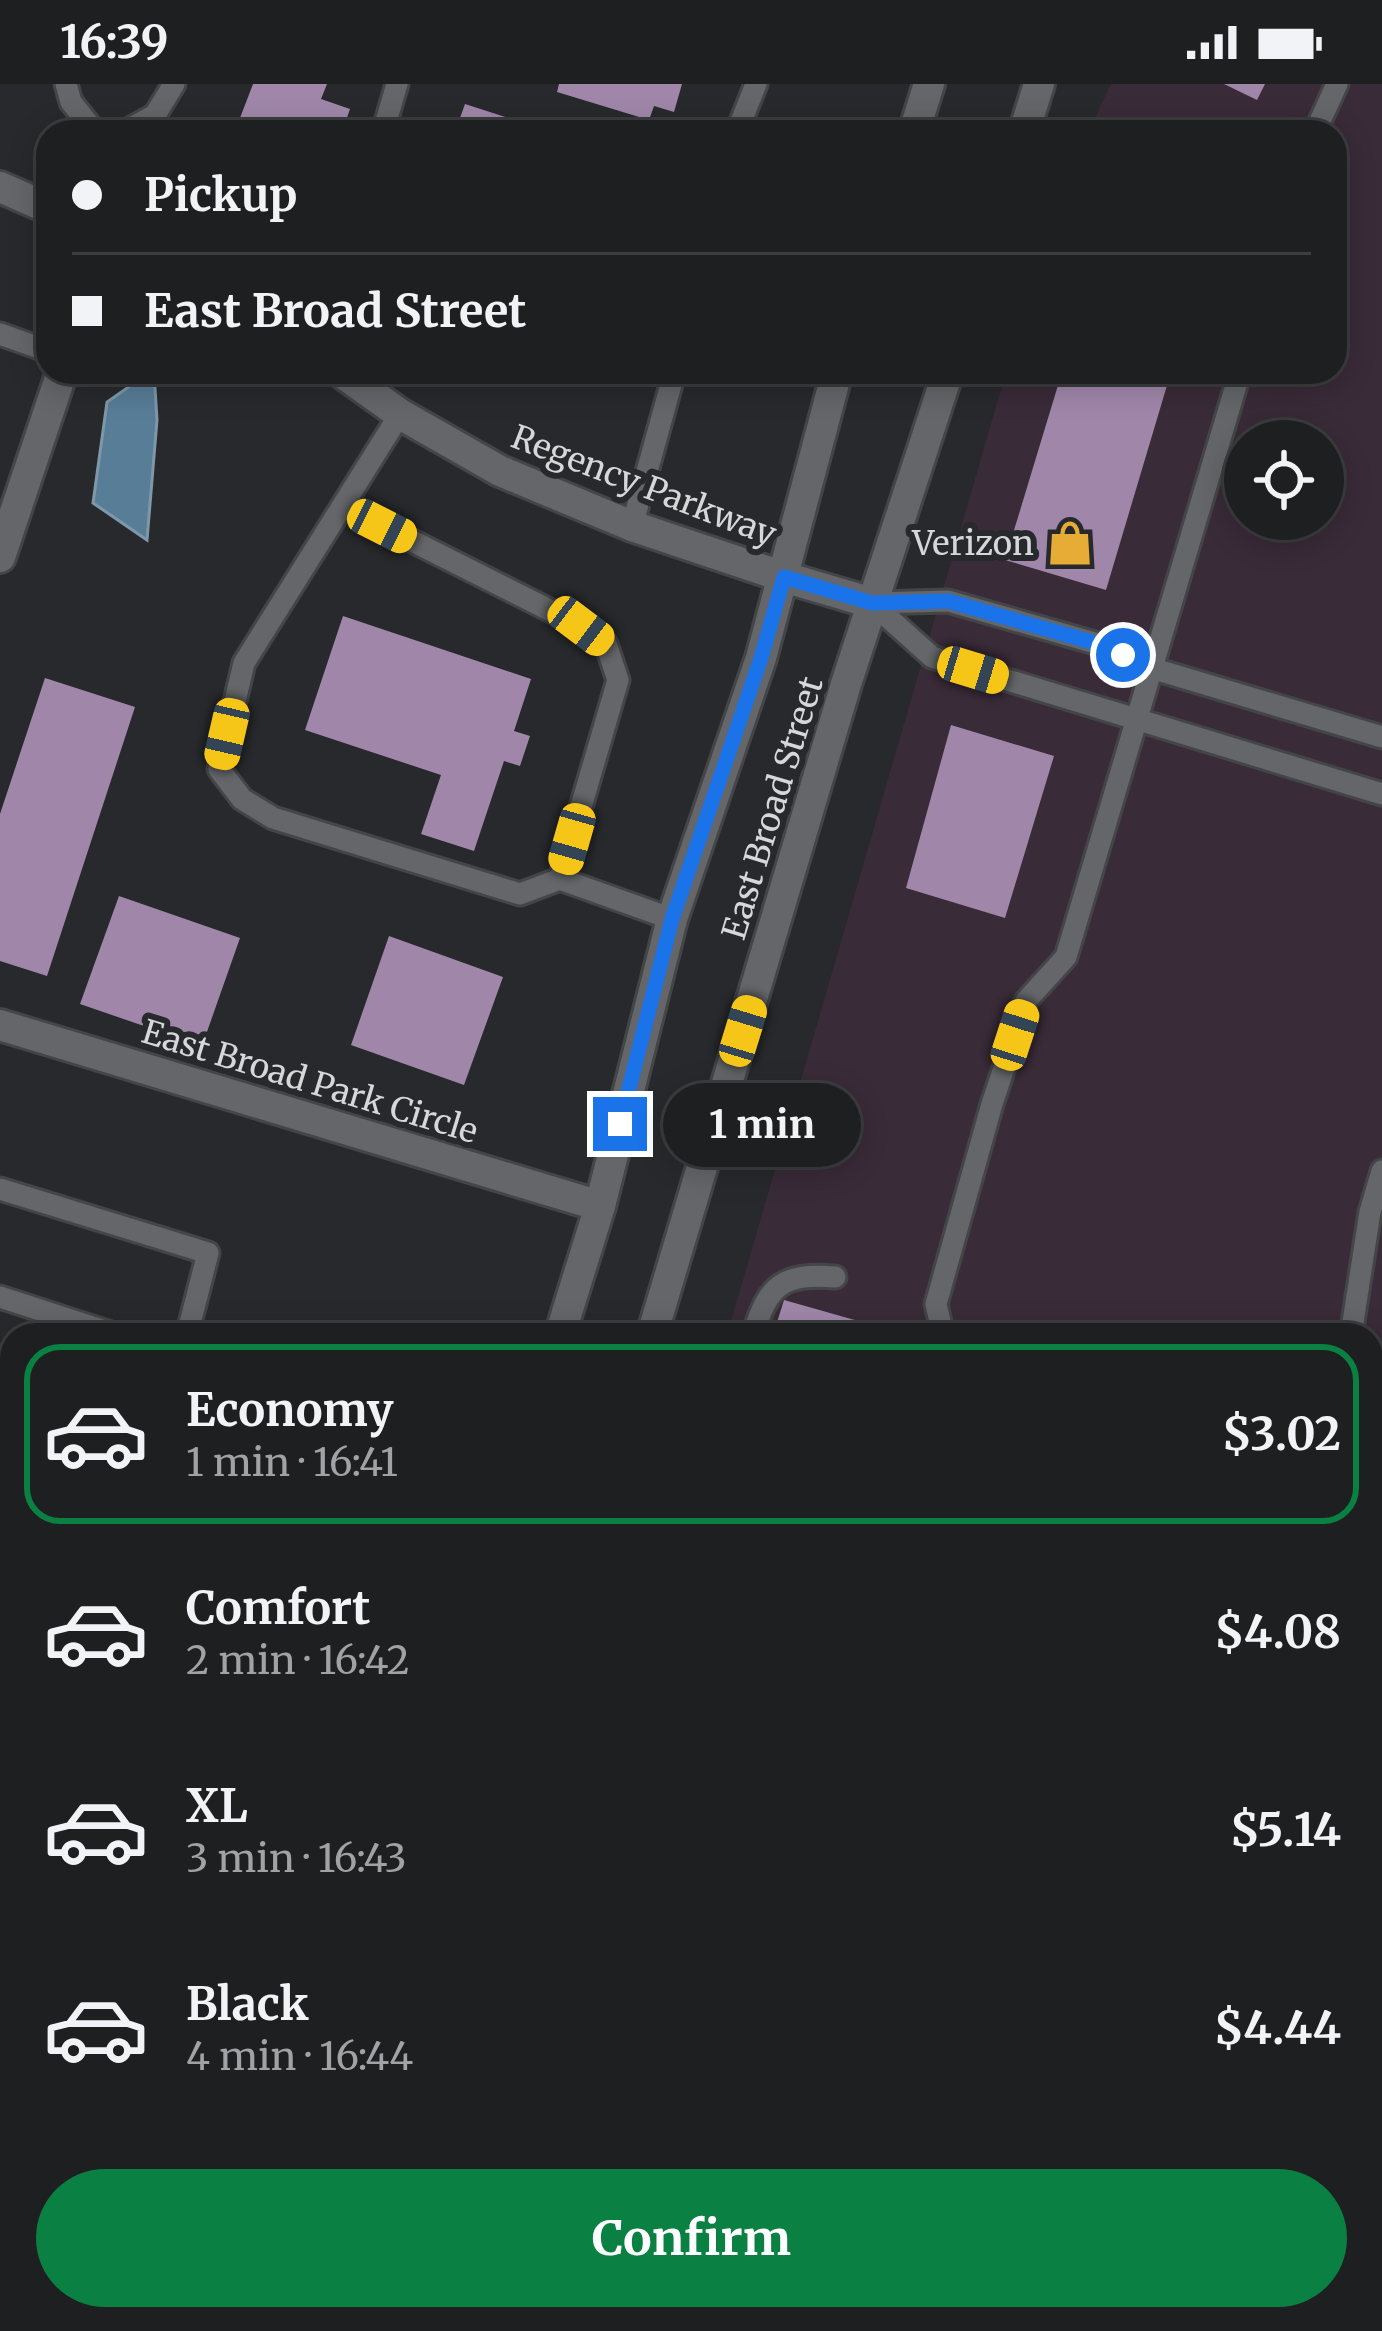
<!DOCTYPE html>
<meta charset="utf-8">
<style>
body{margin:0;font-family:Merriweather,serif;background:#2a2c2e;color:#f1f3f6;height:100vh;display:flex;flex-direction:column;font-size:45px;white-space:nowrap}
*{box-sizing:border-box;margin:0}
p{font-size:39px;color:#a0a2a5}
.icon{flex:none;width:66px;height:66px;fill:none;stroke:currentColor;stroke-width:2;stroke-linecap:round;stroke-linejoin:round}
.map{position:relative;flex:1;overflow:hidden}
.panel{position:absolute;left:0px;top:1239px;width:1383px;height:1008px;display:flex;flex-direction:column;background:#1d1f21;border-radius:36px 36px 0 0;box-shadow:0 6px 30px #0003,0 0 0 3px #3b3d3f}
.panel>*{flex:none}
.guide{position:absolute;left:36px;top:36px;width:1311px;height:264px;border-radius:36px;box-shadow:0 6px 30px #0003,0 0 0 3px #3b3d3f;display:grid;align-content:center;height:264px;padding:0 36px;background:#1d1f21}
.controls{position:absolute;left:1224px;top:336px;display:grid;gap:24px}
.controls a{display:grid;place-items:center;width:120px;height:120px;border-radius:50%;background:#1d1f21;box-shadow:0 6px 30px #0003,0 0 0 3px #3b3d3f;font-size:60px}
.end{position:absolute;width:54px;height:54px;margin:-27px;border:15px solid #1a73e8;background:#fff;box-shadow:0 0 0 6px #fff}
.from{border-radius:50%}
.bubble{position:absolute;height:84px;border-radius:42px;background:#1d1f21;box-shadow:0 6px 30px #0003,0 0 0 3px #3b3d3f;font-size:39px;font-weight:700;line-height:84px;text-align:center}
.car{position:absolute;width:36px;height:72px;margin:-36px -18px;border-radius:15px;box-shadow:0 0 9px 3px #0007;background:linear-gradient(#f5c518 24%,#345 0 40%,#f5c518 0 76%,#345 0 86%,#f5c518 0)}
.guide b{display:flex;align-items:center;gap:42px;height:114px;font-size:45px}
.guide b+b{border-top:3px solid #3b3d3f}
.guide i{width:30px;height:30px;background:#f1f3f6}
ul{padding:21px 0 0;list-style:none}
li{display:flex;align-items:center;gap:36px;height:180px;margin:0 24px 18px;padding:0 12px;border:6px solid transparent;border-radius:36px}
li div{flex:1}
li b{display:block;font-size:45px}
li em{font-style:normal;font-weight:700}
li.selected{border-color:#0b8043}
li>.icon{width:108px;height:108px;stroke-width:1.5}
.button{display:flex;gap:24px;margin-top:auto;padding:24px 36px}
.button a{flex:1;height:138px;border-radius:72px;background:#0b8043;color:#fff;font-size:48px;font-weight:700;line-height:138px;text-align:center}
.status{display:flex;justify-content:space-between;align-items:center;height:84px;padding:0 60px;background:#1d1f21;direction:ltr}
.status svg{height:33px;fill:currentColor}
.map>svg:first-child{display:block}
</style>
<div class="status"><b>16:39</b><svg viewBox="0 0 49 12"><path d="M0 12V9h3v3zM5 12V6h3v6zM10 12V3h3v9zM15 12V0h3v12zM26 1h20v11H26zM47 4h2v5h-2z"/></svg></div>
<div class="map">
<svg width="1382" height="2247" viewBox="0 0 1382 2247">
<rect width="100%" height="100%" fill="#27292c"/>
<path fill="#392b38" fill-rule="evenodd" d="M1111,0H1382V1732L1371,1728V1251H727L1006,288H1335V48H1088ZM1245,357H1323V435H1245Z"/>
<path fill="#587d97" stroke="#7e98aa" stroke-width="3" d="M150,288H154L157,336L147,456L93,419L107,318Z"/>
<path fill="#a087aa" d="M253,0H327L321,15L350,25L342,48H263L265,43L240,34Z
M559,0H682L674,28L654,22L649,36L557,8Z
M1224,0H1265L1257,16Z
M465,20L549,47V48H455Z
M1062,288H1171L1106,506L1005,476Z
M343,532L531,595L514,647L530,652L520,682L504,677L474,767L421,750L441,691L305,646Z
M45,594L135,623L47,892L0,877V730Z
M951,641L1054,672L1005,834L906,804Z
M119,812L240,854L202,962L80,920Z
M389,852L503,893L464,1001L351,961Z
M784,1216L883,1244L881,1251H773Z"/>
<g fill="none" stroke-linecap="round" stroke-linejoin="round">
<g stroke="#434547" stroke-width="27">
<path id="service" d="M66,0L71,18L95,48
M124,48L155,31L174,0
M383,48L397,0
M737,48L756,0
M1315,48L1337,0
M0,250L48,267
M400,330L244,579L219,685L242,715L273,734L520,810L560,795
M343,422L581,542L606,560L618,596L560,795L672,835
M632,442L672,297L664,288
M872,519L932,573L1382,710
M872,519L948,517L1095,559L1151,584L1382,653
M0,1105L208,1169L187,1251
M0,1213L117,1251
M753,1251C768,1201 782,1189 835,1193
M943,1251L936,1220L992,1020L1026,917L1066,873L1240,288
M1351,1251L1370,1128L1382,1087
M0,1324L12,1328"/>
</g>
<g stroke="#434547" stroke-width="36">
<path id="minor" d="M0,103L48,124
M341,288L400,330L500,387L632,442L784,493L872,519
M0,473L62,288
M0,941L600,1122"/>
</g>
<g stroke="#434547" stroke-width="36">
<path id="secondary" d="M914,48L929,0
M1024,48L1039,0
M560,1251L600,1122L672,835L761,574L837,288
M652,1251L846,600L948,288
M214,2247L221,2235
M335,2247L342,2235"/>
</g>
<use href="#service" stroke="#646669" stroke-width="21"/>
<use href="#minor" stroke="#646669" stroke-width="30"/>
<use href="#secondary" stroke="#646669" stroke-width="30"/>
</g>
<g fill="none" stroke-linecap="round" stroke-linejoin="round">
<path stroke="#1a73e8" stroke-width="15" d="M620,1040L672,835L761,574L784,493L872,519L948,517L1095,559L1123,571"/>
</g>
<defs>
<g id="shop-bare" transform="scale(3.6)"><path d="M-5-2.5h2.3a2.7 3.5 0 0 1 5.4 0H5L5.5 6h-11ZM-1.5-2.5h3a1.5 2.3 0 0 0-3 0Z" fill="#e6ac36" stroke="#27292c" stroke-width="2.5" paint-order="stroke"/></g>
</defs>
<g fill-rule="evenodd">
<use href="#shop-bare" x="1070" y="459"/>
</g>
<g text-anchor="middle" stroke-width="12" stroke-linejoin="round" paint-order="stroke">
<g font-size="33" fill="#d6d7d8" stroke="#27292c">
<text transform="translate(644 401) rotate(21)" y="12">Regency Parkway</text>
<text transform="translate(772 724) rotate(-73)" y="12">East Broad Street</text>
<text transform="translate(310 997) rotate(17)" y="12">East Broad Park Circle</text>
</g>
<g font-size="33" fill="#d6d7d8" stroke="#27292c" text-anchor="end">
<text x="1034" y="471">Verizon</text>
</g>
</g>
</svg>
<div class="controls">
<a><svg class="icon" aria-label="locate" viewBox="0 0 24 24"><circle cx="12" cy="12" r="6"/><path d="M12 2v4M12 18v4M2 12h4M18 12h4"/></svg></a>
</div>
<i class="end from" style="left:1123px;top:571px"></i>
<i class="end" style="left:620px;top:1040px"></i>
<div class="bubble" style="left:663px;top:999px;width:198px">1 min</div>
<i class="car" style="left:382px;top:442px;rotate:117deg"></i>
<i class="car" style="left:581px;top:542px;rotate:127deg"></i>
<i class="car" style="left:973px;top:586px;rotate:107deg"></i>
<i class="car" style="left:227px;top:650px;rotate:193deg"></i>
<i class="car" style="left:572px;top:755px;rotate:196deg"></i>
<i class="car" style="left:743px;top:947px;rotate:17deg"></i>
<i class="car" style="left:1015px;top:951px;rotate:18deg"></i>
<div class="guide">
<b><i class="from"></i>Pickup</b>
<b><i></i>East Broad Street</b>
</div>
<section class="panel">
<ul>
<li class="selected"><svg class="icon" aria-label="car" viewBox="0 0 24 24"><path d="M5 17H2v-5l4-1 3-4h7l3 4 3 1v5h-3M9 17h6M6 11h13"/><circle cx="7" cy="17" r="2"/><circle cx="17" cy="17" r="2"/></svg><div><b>Economy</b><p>1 min · 16:41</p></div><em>$3.02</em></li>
<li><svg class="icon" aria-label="car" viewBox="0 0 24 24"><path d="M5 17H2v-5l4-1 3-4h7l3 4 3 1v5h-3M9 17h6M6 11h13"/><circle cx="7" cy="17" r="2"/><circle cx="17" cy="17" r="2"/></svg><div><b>Comfort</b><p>2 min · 16:42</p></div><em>$4.08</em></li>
<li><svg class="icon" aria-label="car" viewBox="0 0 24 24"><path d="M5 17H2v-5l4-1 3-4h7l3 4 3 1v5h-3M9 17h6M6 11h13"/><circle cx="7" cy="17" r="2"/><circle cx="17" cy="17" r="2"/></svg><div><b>XL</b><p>3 min · 16:43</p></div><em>$5.14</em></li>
<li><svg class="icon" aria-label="car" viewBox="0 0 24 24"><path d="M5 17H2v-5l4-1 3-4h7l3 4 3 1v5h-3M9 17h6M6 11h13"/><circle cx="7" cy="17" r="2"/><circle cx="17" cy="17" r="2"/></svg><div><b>Black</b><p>4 min · 16:44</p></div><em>$4.44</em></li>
</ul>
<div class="button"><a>Confirm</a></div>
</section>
</div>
